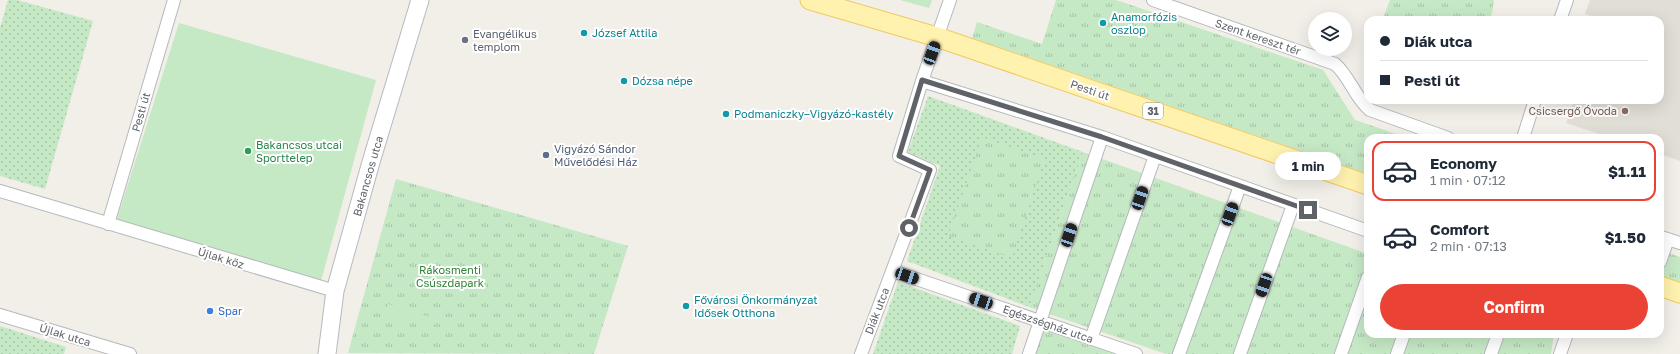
<!DOCTYPE html>
<meta charset="utf-8">
<style>
body{margin:0;font-family:"Golos Text",sans-serif;background:#f2f2f3;color:#1f2937;height:100vh;display:flex;flex-direction:column;font-size:15px;white-space:nowrap}
*{box-sizing:border-box;margin:0}
p{font-size:13px;color:#747a83}
.icon{flex:none;width:22px;height:22px;fill:none;stroke:currentColor;stroke-width:2;stroke-linecap:round;stroke-linejoin:round}
.map{position:relative;flex:1;overflow:hidden}
.sheet{position:absolute;left:1364px;top:134px;width:300px;height:204px;display:flex;flex-direction:column;background:#fff;border-radius:12px;box-shadow:0 4px 16px #0002}
.sheet>*{flex:none}
.guide{position:absolute;left:1364px;top:16px;width:300px;height:88px;border-radius:12px;box-shadow:0 4px 16px #0002;display:grid;align-content:center;height:88px;padding:0 16px;background:#fff}
.tools{position:absolute;left:1308px;top:12px;display:grid;gap:8px}
.tools a{display:grid;place-items:center;width:44px;height:44px;border-radius:50%;background:#fff;box-shadow:0 4px 16px #0002;font-size:20px}
.end{position:absolute;width:18px;height:18px;margin:-9px;border:5px solid #5f6368;background:#fff;box-shadow:0 0 0 2px #fff}
.from{border-radius:50%}
.bubble{position:absolute;height:28px;border-radius:14px;background:#fff;box-shadow:0 4px 16px #0002;font-size:13px;font-weight:700;line-height:28px;text-align:center}
.car{position:absolute;width:12px;height:24px;margin:-12px -6px;border-radius:5px;box-shadow:0 0 3px 1px #0007;background:linear-gradient(#222 24%,#8ab4d8 0 40%,#222 0 76%,#8ab4d8 0 86%,#222 0)}
.guide b{display:flex;align-items:center;gap:14px;height:38px;font-size:15px}
.guide b+b{border-top:1px solid #e0e1e3}
.guide i{width:10px;height:10px;background:#1f2937}
ul{padding:7px 0 0;list-style:none}
li{display:flex;align-items:center;gap:12px;height:60px;margin:0 8px 6px;padding:0 8px;border:2px solid transparent;border-radius:12px}
li div{flex:1}
li b{display:block;font-size:15px}
li em{font-style:normal;font-weight:700}
li.selected{border-color:#ea4335}
li>.icon{width:36px;height:36px;stroke-width:1.5}
.cta{display:flex;gap:8px;margin-top:auto;padding:8px 16px}
.cta a{flex:1;height:46px;border-radius:24px;background:#ea4335;color:#fff;font-size:16px;font-weight:700;line-height:46px;text-align:center}
.map>svg:first-child{display:block}
</style>
<div class="map">
<svg width="1680" height="354" viewBox="0 0 1680 354">
<defs>
<pattern id="grass-dots" width="8" height="8" patternUnits="userSpaceOnUse"><rect width="8" height="8" fill="#c5e8c5"/><path d="M2 2h.1M6 6h.1" fill="none" stroke="#a3c0a4" stroke-width="1.8" stroke-linecap="round"/></pattern>
<pattern id="park-tufts" width="24" height="20" patternUnits="userSpaceOnUse"><rect width="24" height="20" fill="#c5e8c5"/><path d="M3 7l-1-3M5 7V3M7 7l1-3M15 17l-1-3M17 17v-4M19 17l1-3" fill="none" stroke="#a3c0a4"/></pattern>
</defs>
<rect width="100%" height="100%" fill="#f1efe8"/>
<path fill="#e1ded6" d="M1590,0H1680V161L1660,154V138H1611L1566,123L1574,100H1660V20H1601L1585,14Z"/>
<path fill="url(#grass-dots)" d="M8,0H17L93,21L45,189L0,176V28Z
M928,96L1083,152L1029,307L907,261L940,166L908,152Z
M898,282L1020,326L1012,354H873Z
M0,326L66,347L64,354H0Z"/>
<path fill="url(#park-tufts)" d="M1056,0H1116L1323,70L1355,120L1408,138H1368V174L972,38L977,22L1042,44Z
M1390,0H1494L1492,13L1489,20H1394L1384,16Z
M982,137L1045,159L1012,258L948,236Z
M1083,152L1368,254V334H1554L1551,354H1166L1029,307Z
M396,179L628,246L594,354L348,353Z
M1660,250L1680,257V282L1660,276Z
M1044,330L1113,354H1036Z"/>
<path fill="#c5e8c5" d="M900,0H932L929,8Z
M179,23L376,80L321,281L116,222Z
M388,304L436,319L433,329L385,314Z"/>
<g fill="none" stroke-linecap="round" stroke-linejoin="round">
<g stroke="#b5b8bc" stroke-width="14">
<path id="street" d="M1153,0L1335,64C1350,77 1355,98 1370,110L1448,138
M1560,20L1567,0
M922,81L1102,137L1368,231
M1523,138L1535,100
M0,191L335,291
M108,224L174,0
M1661,237L1680,243
M1660,262L1668,239
M893,271L1136,354
M0,315L130,354
M1091,339L1155,156
M861,354L930,170L899,156L922,81L950,0
M1029,354L1102,137
M1179,354L1240,186
M1240,354L1293,205
M1341,354L1368,277
M1397,354L1404,334
M1491,354L1498,334
M1560,354L1567,334"/>
</g>
<g stroke="#b6babf" stroke-width="19">
<path id="secondary" d="M327,354L335,291L371,162L420,0"/>
</g>
<g stroke="#f2c960" stroke-width="21">
<path id="primary" d="M810,0L937,37L1368,185
M1660,286L1680,293"/>
</g>
<use href="#street" stroke="#fff" stroke-width="12"/>
<use href="#secondary" stroke="#fff" stroke-width="17"/>
<use href="#primary" stroke="#fff2af" stroke-width="19"/>
</g>
<g fill="none" stroke-linecap="round" stroke-linejoin="round">
<path stroke="#5f6368" stroke-width="5" d="M909,228L930,170L899,156L922,80L1102,137L1308,210"/>
</g>
<g fill="#0f9aa8" stroke="#fff" stroke-width="1.5">
<circle cx="1103" cy="23" r="4"/>
<circle cx="584" cy="33" r="4"/>
<circle cx="624" cy="81" r="4"/>
<circle cx="726" cy="114" r="4"/>
<circle cx="686" cy="306" r="4"/>
</g>
<circle fill="#6b7280" stroke="#fff" stroke-width="1.5" cx="465" cy="40" r="4"/>
<circle fill="#8d6e63" stroke="#fff" stroke-width="1.5" cx="1625" cy="111" r="4"/>
<circle fill="#2e9e5b" stroke="#fff" stroke-width="1.5" cx="248" cy="151" r="4"/>
<circle fill="#5c6f8a" stroke="#fff" stroke-width="1.5" cx="546" cy="155" r="4"/>
<circle fill="#3f7fe0" stroke="#fff" stroke-width="1.5" cx="210" cy="311" r="4"/>
<g text-anchor="middle" stroke-width="4" stroke-linejoin="round" paint-order="stroke">
<rect fill="#fff" stroke="#8f9295" stroke-width="1" x="1143" y="103" width="20" height="16" rx="3"/>
<g font-size="10" font-weight="bold" fill="#5f6368">
<text x="1153" y="115">31</text>
</g>
<g font-size="11" fill="#0d838f" stroke="#fff" text-anchor="start">
<text x="1111" y="21">Anamorfózis<tspan x="1111" dy="13">oszlop</tspan></text>
<text x="592" y="37">József Attila</text>
<text x="632" y="85">Dózsa népe</text>
<text x="734" y="118">Podmaniczky–Vigyázó-kastély</text>
<text x="694" y="304">Fővárosi Önkormányzat<tspan x="694" dy="13">Idősek Otthona</tspan></text>
</g>
<g font-size="11" fill="#5b616d" stroke="#fff" text-anchor="start">
<text x="473" y="38">Evangélikus<tspan x="473" dy="13">templom</tspan></text>
</g>
<g font-size="11" fill="#5f6368" stroke="#fff">
<text transform="translate(1258 37) rotate(19)" y="4">Szent kereszt tér</text>
<text transform="translate(1090 90) rotate(19)" y="4">Pesti út</text>
<text transform="translate(141 112) rotate(-74)" y="4">Pesti út</text>
<text transform="translate(368 176) rotate(-74)" y="4">Bakancsos utca</text>
<text transform="translate(221 258) rotate(17)" y="4">Újlak köz</text>
<text transform="translate(877 311) rotate(-69)" y="4">Diák utca</text>
<text transform="translate(1048 324) rotate(19)" y="4">Egészségház utca</text>
<text transform="translate(65 335) rotate(17)" y="4">Újlak utca</text>
</g>
<g font-size="11" fill="#785e54" stroke="#fff" text-anchor="end">
<text x="1617" y="115">Csicsergő Óvoda</text>
</g>
<g font-size="11" fill="#27864d" stroke="#fff" text-anchor="start">
<text x="256" y="149">Bakancsos utcai<tspan x="256" dy="13">Sporttelep</tspan></text>
</g>
<g font-size="11" fill="#4e5e75" stroke="#fff" text-anchor="start">
<text x="554" y="153">Vigyázó Sándor<tspan x="554" dy="13">Művelődési Ház</tspan></text>
</g>
<g font-size="11" fill="#348238" stroke="#fff">
<text x="450" y="274">Rákosmenti<tspan x="450" dy="13">Csúszdapark</tspan></text>
</g>
<g font-size="11" fill="#366cbe" stroke="#fff" text-anchor="start">
<text x="218" y="315">Spar</text>
</g>
</g>
</svg>
<div class="tools">
<a><svg class="icon" aria-label="layers" viewBox="0 0 24 24"><path d="M12 4l9 5-9 5-9-5zM3 14l9 5 9-5"/></svg></a>
</div>
<i class="end from" style="left:909px;top:228px"></i>
<i class="end" style="left:1308px;top:210px"></i>
<div class="bubble" style="left:1275px;top:152px;width:66px">1 min</div>
<i class="car" style="left:932px;top:53px;rotate:20deg"></i>
<i class="car" style="left:1140px;top:198px;rotate:19deg"></i>
<i class="car" style="left:1230px;top:214px;rotate:20deg"></i>
<i class="car" style="left:1069px;top:235px;rotate:18deg"></i>
<i class="car" style="left:907px;top:276px;rotate:109deg"></i>
<i class="car" style="left:1264px;top:285px;rotate:199deg"></i>
<i class="car" style="left:981px;top:301px;rotate:289deg"></i>
<div class="guide">
<b><i class="from"></i>Diák utca</b>
<b><i></i>Pesti út</b>
</div>
<section class="sheet">
<ul>
<li class="selected"><svg class="icon" aria-label="car" viewBox="0 0 24 24"><path d="M5 17H2v-5l4-1 3-4h7l3 4 3 1v5h-3M9 17h6M6 11h13"/><circle cx="7" cy="17" r="2"/><circle cx="17" cy="17" r="2"/></svg><div><b>Economy</b><p>1 min · 07:12</p></div><em>$1.11</em></li>
<li><svg class="icon" aria-label="car" viewBox="0 0 24 24"><path d="M5 17H2v-5l4-1 3-4h7l3 4 3 1v5h-3M9 17h6M6 11h13"/><circle cx="7" cy="17" r="2"/><circle cx="17" cy="17" r="2"/></svg><div><b>Comfort</b><p>2 min · 07:13</p></div><em>$1.50</em></li>
</ul>
<div class="cta"><a>Confirm</a></div>
</section>
</div>
